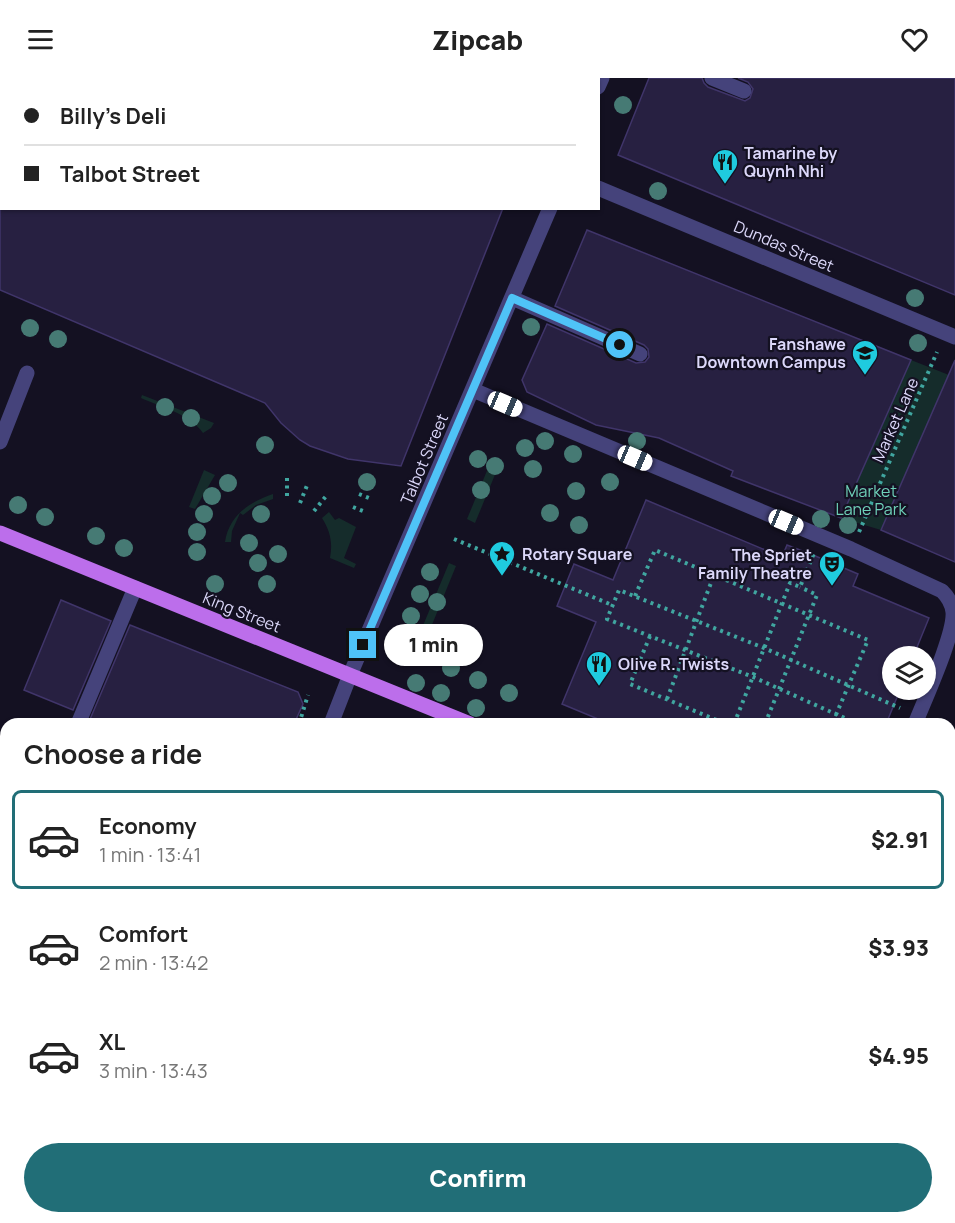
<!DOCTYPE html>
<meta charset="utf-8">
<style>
body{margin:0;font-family:Manrope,sans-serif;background:#f6f6f6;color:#222;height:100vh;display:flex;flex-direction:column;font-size:22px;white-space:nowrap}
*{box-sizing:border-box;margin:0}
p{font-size:20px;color:#767676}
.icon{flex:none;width:33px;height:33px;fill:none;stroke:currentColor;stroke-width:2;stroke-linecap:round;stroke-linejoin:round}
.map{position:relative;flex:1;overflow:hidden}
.drawer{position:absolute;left:0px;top:640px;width:956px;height:506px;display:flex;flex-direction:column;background:#fff;border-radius:18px 18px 0 0;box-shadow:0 2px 4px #0004}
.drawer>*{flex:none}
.top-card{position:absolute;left:0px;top:0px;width:600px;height:132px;box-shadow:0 2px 4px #0004;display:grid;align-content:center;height:132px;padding:0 24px;background:#fff}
.controls{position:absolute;left:882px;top:568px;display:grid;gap:12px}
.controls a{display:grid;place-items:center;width:54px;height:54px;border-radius:50%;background:#fff;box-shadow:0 2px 4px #0004;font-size:30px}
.end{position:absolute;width:27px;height:27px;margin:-14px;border:8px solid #4fc3f7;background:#111;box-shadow:0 0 0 3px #111}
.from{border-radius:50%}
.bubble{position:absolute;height:42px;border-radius:21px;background:#fff;box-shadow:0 2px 4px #0004;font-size:20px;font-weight:800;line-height:42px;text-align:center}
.car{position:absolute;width:18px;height:36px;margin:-18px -9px;border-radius:8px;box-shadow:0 0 4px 2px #0007;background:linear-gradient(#fff 24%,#345 0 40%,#fff 0 76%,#345 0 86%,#fff 0)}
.top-card b{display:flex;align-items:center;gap:21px;height:57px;font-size:22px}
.top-card b+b{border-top:2px solid #e0e0e0}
.top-card i{width:15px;height:15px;background:#222}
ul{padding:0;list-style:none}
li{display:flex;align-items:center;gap:18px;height:99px;margin:0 12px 9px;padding:0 12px;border:3px solid transparent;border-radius:9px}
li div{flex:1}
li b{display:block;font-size:22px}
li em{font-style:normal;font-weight:800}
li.active{border-color:#216e77}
li>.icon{width:54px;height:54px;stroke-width:1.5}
h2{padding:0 24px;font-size:27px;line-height:72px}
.primary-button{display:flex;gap:12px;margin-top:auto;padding:12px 24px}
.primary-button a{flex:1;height:69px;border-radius:36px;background:#216e77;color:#fff;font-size:24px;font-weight:800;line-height:69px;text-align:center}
header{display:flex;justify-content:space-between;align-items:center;height:78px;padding:0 24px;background:#fff;font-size:27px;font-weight:800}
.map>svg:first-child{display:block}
</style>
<header><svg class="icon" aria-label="menu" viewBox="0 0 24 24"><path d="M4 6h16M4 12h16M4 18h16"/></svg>Zipcab<svg class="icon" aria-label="heart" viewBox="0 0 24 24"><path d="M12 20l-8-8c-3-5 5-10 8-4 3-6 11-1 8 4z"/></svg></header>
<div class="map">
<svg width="955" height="1145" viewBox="0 0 955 1145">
<rect width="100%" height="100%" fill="#141122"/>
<path fill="#152c2b" d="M911,282L949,297L881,452L841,440Z
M142,317L214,345L211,350L203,355C190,336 161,329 141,320Z
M491,383L499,387L475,445L467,441Z
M204,392L215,397L195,431L189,429Z
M273,416V421L256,427L243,437L240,435L232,453L231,464H225C229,437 250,424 273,416Z
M329,434L335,442L339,440L356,449L344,480L356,486L354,490L330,480C333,464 330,453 322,440Z
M449,485L456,488L429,554L422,550Z"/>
<path fill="#272041" stroke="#40356a" stroke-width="1.5" d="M649,0H702L704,5L708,9L745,23L750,20L753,11L748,4L738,0H955V217L618,77Z
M0,130H503L401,388L348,381L310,368L300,362L281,345L265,325L0,212Z
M587,152L911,282L841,440L731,398L733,393L659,360L596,347L527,314L522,302L547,246L636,285L645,284L649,279L648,271L644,267L555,228Z
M955,282V484L881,452Z
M646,422L782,479L787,467L813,477L858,496L853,508L929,540L913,579H892V612H900L886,646H610L562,626L596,544L557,528L574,486L613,502Z
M61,522L111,543L73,632L24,612Z
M130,547L298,614L303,626L294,646H88Z"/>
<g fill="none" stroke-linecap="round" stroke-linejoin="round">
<path stroke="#40a6a0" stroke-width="4" stroke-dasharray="3 4.5" stroke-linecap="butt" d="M287,400V421
M359,416L369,420
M300,425L308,405
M353,429L363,433
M314,433L327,417
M859,454L937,274
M454,461L612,527
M635,518L655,472L868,562L832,646
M650,558L630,606L726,646
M667,621L714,497
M299,646L308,617
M734,646L790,505L800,509L814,475
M765,646L817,517L800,509
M858,646L753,599L607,541L619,512L764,570L900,630"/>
<path stroke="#45437b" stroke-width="15" d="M334,0L337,2
M712,0L744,13
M598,9L602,0
M598,110L955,259
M512,220L640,276
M473,312L851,471L942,513C948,519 952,526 953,534C955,556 924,623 915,646
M0,364L27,295
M78,646L135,510
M331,646L350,597L550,130
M0,836L6,821
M417,1140L428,1145
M922,1140L935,1145
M131,1145L133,1140
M686,1145L689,1140"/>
<path stroke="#bc6eeb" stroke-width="15" d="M0,455L470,646
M950,845L955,847
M0,1057L6,1060
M950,1067L955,1053
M196,1140L209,1145
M918,1145L920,1140"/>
</g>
<g fill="#467a74">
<circle cx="623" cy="27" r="9"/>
<circle cx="658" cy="113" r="9"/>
<circle cx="915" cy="220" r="9"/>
<circle cx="531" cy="249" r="9"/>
<circle cx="30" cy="250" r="9"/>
<circle cx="58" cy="261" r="9"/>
<circle cx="918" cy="265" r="9"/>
<circle cx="165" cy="329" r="9"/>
<circle cx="191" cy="340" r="9"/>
<circle cx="545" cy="363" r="9"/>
<circle cx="637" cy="363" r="9"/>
<circle cx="265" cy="367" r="9"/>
<circle cx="525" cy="370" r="9"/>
<circle cx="573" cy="376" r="9"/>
<circle cx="478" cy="381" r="9"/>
<circle cx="495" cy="388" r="9"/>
<circle cx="533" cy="391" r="9"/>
<circle cx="367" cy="404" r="9"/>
<circle cx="610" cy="404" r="9"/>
<circle cx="228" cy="405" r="9"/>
<circle cx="481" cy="412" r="9"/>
<circle cx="576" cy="413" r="9"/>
<circle cx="212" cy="418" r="9"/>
<circle cx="18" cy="427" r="9"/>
<circle cx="550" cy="435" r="9"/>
<circle cx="204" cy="436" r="9"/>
<circle cx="261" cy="436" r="9"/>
<circle cx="45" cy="439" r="9"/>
<circle cx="821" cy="441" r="9"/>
<circle cx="579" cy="447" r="9"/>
<circle cx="848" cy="447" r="9"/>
<circle cx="197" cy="454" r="9"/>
<circle cx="96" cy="458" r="9"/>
<circle cx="249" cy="465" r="9"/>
<circle cx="124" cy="470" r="9"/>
<circle cx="197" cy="474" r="9"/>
<circle cx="278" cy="476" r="9"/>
<circle cx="258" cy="485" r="9"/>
<circle cx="430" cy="494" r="9"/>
<circle cx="215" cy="506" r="9"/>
<circle cx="267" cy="506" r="9"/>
<circle cx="420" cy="516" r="9"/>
<circle cx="437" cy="524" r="9"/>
<circle cx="411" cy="538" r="9"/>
<circle cx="451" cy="590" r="9"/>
<circle cx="478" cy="602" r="9"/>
<circle cx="416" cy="605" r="9"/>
<circle cx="441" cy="615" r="9"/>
<circle cx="509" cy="615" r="9"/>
<circle cx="476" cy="630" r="9"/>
</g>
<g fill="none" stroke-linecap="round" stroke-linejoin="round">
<path stroke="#4fc3f7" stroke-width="8" d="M363,567L512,220L620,267"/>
</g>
<defs>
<g id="restaurant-pin" transform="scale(1.35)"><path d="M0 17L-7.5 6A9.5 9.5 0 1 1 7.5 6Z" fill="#1fcbdf" stroke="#141122"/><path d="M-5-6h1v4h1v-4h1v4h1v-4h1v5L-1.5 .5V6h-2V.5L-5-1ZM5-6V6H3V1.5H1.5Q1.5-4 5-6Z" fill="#111"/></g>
<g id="university-pin" transform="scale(1.35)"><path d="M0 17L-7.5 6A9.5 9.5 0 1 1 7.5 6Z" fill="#1fcbdf" stroke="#141122"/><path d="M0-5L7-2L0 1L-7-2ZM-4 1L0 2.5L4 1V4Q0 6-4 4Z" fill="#111"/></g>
<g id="sight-pin" transform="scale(1.35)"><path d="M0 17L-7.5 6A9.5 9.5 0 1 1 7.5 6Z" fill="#1fcbdf" stroke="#141122"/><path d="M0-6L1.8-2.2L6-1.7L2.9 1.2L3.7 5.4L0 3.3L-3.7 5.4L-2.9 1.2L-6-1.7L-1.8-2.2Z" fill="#111"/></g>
<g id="theatre-pin" transform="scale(1.35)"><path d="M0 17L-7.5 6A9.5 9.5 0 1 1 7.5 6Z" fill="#1fcbdf" stroke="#141122"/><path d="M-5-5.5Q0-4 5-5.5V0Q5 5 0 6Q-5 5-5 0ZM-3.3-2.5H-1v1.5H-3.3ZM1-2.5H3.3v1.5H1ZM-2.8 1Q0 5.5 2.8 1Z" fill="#111"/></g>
</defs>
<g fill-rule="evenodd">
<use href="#restaurant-pin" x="725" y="84"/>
<use href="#university-pin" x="865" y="275"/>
<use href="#sight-pin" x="502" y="476"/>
<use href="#theatre-pin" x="832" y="486"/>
<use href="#restaurant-pin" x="599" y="586"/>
</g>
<g text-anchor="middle" stroke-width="4.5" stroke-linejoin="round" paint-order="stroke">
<g font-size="16" font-weight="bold" fill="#dcd8fa" stroke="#141122" text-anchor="start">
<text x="744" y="81">Tamarine by<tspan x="744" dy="18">Quynh Nhi</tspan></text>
<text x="846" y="272" text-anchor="end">Fanshawe<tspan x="846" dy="18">Downtown Campus</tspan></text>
<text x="522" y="482">Rotary Square</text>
<text x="812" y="483" text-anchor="end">The Spriet<tspan x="812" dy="18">Family Theatre</tspan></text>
<text x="618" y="592">Olive R. Twists</text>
</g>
<g font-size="16" fill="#dcd8fa" stroke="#141122">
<text transform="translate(784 168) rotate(23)" y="6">Dundas Street</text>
<text transform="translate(895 342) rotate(-66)" y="6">Market Lane</text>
<text transform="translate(424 381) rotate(-67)" y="6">Talbot Street</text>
<text transform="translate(242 534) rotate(22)" y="6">King Street</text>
</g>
<g font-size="16" fill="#6ed0b8" stroke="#141122">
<text x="871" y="419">Market<tspan x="871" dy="18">Lane Park</tspan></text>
</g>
</g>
</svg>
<div class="controls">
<a><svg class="icon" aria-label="layers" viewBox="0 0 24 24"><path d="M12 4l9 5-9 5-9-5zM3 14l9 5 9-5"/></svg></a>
</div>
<i class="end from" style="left:620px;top:267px"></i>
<i class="end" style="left:363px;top:567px"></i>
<div class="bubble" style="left:384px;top:546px;width:99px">1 min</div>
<i class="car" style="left:505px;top:326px;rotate:113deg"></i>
<i class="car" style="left:635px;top:380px;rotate:113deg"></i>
<i class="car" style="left:786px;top:444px;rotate:113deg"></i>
<div class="top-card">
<b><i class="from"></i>Billy's Deli</b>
<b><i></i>Talbot Street</b>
</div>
<section class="drawer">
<h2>Choose a ride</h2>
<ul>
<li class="active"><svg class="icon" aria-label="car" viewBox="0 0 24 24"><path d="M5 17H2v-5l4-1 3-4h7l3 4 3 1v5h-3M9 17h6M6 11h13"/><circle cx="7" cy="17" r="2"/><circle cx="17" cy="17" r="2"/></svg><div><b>Economy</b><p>1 min · 13:41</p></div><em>$2.91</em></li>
<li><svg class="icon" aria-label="car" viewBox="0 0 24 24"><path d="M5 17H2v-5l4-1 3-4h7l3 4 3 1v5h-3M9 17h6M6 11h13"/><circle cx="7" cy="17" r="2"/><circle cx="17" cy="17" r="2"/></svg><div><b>Comfort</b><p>2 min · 13:42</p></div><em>$3.93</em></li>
<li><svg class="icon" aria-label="car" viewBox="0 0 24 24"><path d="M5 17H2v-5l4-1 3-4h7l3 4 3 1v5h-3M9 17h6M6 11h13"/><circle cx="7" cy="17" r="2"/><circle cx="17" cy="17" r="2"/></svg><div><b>XL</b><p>3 min · 13:43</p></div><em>$4.95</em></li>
</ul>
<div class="primary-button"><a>Confirm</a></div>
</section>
</div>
